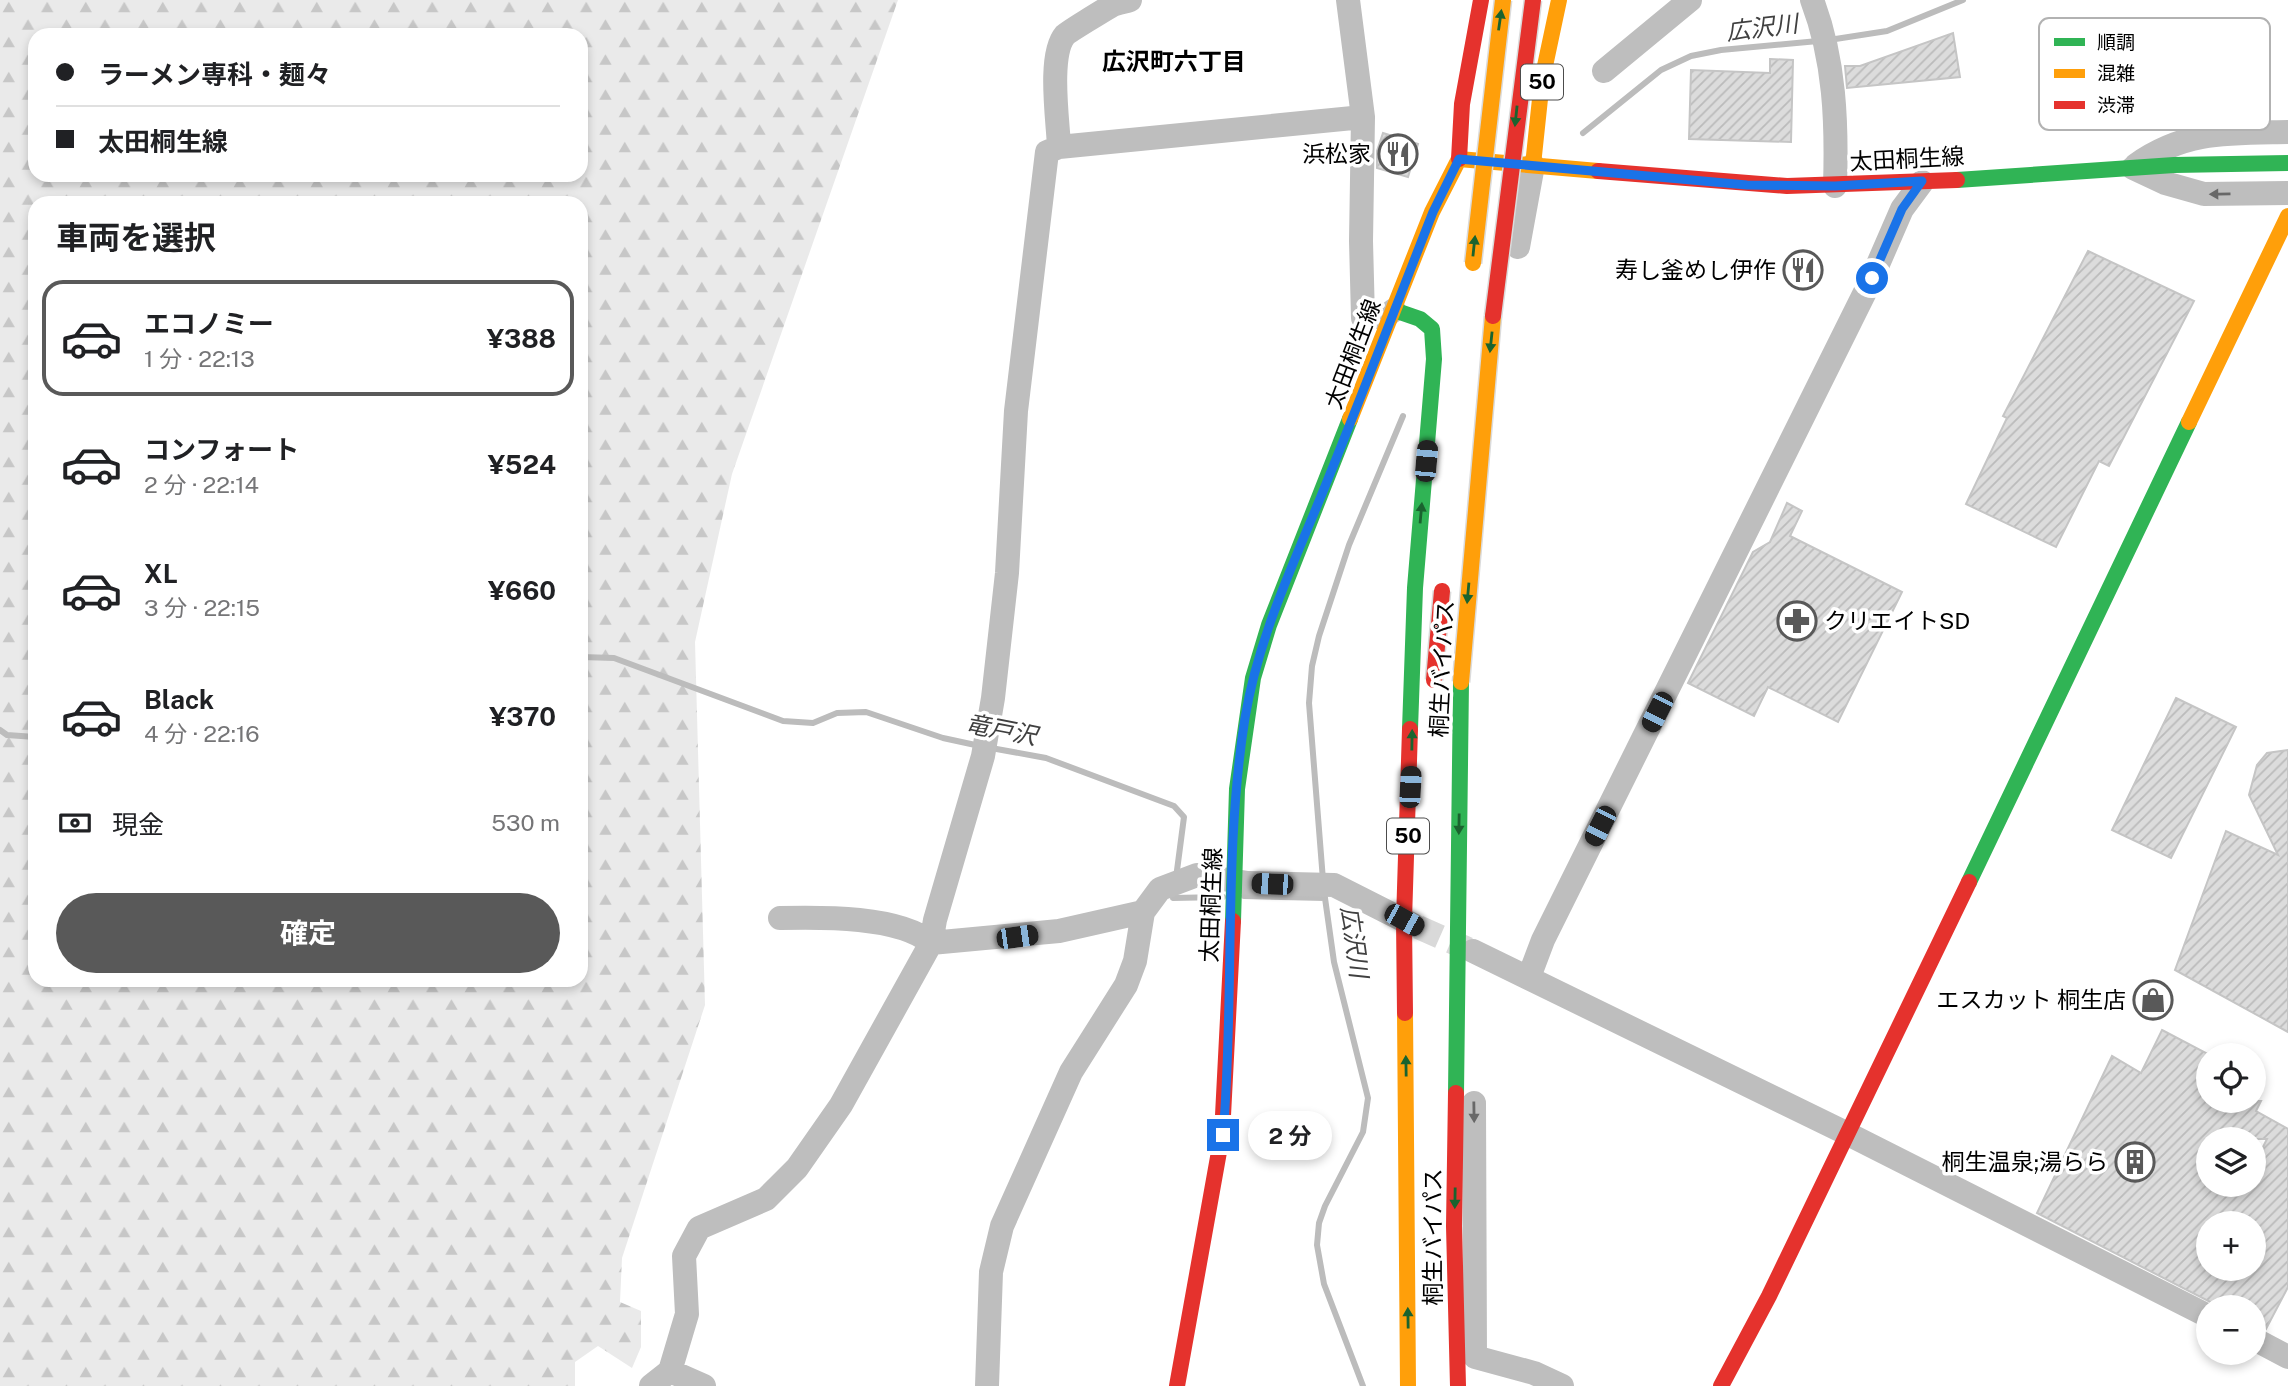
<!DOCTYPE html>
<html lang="ja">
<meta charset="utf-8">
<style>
body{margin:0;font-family:"Public Sans","Noto Sans JP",sans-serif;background:#f2f2f2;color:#202124;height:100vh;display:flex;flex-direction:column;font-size:26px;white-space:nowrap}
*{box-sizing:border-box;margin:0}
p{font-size:23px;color:#757577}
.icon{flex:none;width:38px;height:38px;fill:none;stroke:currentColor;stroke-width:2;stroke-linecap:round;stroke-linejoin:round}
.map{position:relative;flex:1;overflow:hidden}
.drawer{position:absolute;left:28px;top:196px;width:560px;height:791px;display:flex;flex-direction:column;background:#fff;border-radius:21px;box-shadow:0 4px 10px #0003}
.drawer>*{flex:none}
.hud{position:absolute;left:28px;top:28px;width:560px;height:154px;border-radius:21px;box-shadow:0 4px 10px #0003;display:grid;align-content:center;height:154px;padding:0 28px;background:#fff}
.controls{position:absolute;left:2196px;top:1043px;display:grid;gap:14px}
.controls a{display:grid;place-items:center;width:70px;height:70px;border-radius:50%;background:#fff;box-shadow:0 4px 10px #0003;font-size:35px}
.end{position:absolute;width:32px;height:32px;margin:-16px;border:9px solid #1a73e8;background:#fff;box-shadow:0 0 0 4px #fff}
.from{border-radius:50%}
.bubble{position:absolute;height:49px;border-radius:24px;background:#fff;box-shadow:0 4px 10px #0003;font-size:23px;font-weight:700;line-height:49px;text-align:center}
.car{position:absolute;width:21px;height:42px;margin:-21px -10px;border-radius:9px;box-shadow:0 0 5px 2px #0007;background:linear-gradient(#222 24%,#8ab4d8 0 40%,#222 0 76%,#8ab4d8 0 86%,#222 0)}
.hud b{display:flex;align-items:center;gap:24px;height:66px;font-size:26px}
.hud b+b{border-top:2px solid #e0e0e0}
.hud i{width:18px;height:18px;background:#202124}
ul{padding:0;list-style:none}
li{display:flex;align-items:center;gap:21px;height:116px;margin:0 14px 10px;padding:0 14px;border:4px solid transparent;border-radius:21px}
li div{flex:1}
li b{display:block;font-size:26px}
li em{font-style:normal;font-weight:700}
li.selected{border-color:#595959}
li>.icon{width:63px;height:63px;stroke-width:1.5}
h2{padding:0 28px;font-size:32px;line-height:84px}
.pay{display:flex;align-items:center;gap:18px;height:77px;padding:0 28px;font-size:26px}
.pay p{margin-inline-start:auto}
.primary-button{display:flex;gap:14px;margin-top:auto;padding:14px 28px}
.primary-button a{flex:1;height:80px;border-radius:42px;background:#595959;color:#fff;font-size:28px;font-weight:700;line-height:80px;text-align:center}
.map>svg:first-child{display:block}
</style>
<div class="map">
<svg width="2288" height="1386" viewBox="0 0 2288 1386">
<defs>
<pattern id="forest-firs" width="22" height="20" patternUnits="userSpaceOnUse" patternTransform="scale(1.75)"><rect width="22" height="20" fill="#eaeaea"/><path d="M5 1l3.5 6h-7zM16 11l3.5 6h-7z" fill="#c7c7c7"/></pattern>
<pattern id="building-hatch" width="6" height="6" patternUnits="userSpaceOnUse" patternTransform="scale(1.75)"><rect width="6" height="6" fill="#dcdcdc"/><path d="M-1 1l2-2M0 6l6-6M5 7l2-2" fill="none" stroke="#bbb"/></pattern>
</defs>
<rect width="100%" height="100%" fill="#fff"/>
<path fill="url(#forest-firs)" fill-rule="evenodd" d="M0,0H898L732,474L695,642L705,1005L622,1258L620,1302L641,1311V1347L632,1368L598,1346L575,1362V1386H0ZM35,35H581V175H35ZM35,203H581V980H35Z"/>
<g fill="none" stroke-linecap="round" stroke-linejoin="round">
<path stroke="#bcbcbc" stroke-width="6" d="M1829,40L1887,31L1963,0
M1583,133L1661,70L1691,56L1721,50L1818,41
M581,657L614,658L783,721L813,723L837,713L866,712L943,738L980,746
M0,730L7,735L35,737
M991,748L1046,758L1174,806L1184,817L1176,878
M1323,880L1309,703L1312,666L1319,636L1349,545L1403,416
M1324,891L1334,962L1368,1098L1363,1132L1325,1206L1319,1223L1317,1245L1324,1284L1363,1386
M1174,892L1173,898L1223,897
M1244,896L1325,898"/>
</g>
<path fill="url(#building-hatch)" stroke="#c5c5c5" stroke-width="2" fill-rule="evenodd" d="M1953,33L1960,77L1847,88L1845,66H1860Z
M1770,59L1793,60L1791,142L1689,139L1691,70L1770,73Z
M1383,133L1418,144L1408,177L1377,168V151Z
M2088,251L2194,301L2109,466L2099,461L2056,547L1966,504L2007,418L2003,416Z
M1787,503L1802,511L1790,536L1902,592L1838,722L1768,687L1754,716L1688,683L1753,552L1770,542Z
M2176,698L2236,727L2171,858L2112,830Z
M2288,750V1032L2175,970L2226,831L2278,855L2249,795L2257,765L2267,753Z
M2162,1030L2208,1054V1101H2261L2256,1111L2288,1129V1287L2266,1329L2254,1324V1307H2220L2037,1213L2112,1056L2141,1073ZM2208,1139H2267L2254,1165V1185H2208ZM2208,1223H2254V1269H2208Z"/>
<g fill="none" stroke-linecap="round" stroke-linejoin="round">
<path stroke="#d9d9d9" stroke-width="24" stroke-dasharray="24 12" stroke-linecap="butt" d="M1418,927L1468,949"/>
<path stroke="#bebebe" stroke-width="24" d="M1348,0L1363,117L1361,241L1363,318L1386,316L1394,310
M1812,0C1835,60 1837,123 1835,186
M1604,71L1690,0
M1059,147C1058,121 1048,55 1065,35C1068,32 1104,10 1111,6C1116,3 1125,2 1130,0
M2136,165C2185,130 2230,133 2288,132
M2133,168L2165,183L2204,194L2288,193
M1518,247L1533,165
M780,918C821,917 900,916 931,943L1059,931L1143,912
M1473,951L1848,1134L2208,1316
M1529,977L1543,940L1872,278L1902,209L1922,182
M1474,1103L1475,1357L1534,1373L1562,1386
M2254,1339L2288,1357
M670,1371L704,1386
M651,1386L670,1371L687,1314L684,1256L699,1228L766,1199L797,1168L841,1105L931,943L935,920L983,756L993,698L1007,573L1016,411L1047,152L1059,147L1363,117
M987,1386L991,1272L1002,1226L1071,1072L1126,985L1135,961L1143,912L1160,889L1197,875L1248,883L1334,885L1413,925"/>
<path stroke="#30b455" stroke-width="16" d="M1957,180L2174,165L2288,163
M1394,310L1420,319L1432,329L1434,359L1415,588L1410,729
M1969,882L2189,422
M1233,921L1237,789L1253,678L1269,625L1350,419
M1456,1093L1461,682"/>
<path stroke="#ff9f0a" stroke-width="16" d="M1533,165L1542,80L1559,0
M1350,419L1432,212L1459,159L1598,171
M2189,422L2288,216
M1405,1013L1408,1386"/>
<path stroke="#e5322d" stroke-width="16" d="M1459,159L1462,104L1481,0
M1598,171L1787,186L1957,180
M1405,1013L1404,920L1410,729
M1456,1093L1454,1226L1458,1386
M1177,1386L1222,1135L1233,921
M1721,1386L1769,1296L1969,882"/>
<g stroke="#dbdbdb" stroke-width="19" stroke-linecap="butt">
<path id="slow-bridge" d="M1473,263L1503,0
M1461,682L1493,316"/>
</g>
<g stroke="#dbdbdb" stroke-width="19" stroke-linecap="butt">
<path id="jam-bridge" d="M1493,316L1533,0
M1434,680L1442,591"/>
</g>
<use href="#slow-bridge" stroke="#ff9f0a" stroke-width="16"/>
<use href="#jam-bridge" stroke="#e5322d" stroke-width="16"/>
</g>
<defs><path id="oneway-solid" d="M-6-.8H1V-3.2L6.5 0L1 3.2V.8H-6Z" transform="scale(1.75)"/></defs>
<g fill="#1a632f">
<use href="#oneway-solid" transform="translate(1500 20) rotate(-82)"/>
<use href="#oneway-solid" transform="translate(1516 116) rotate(96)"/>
<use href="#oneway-solid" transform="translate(1474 246) rotate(-84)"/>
<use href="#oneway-solid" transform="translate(1491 342) rotate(96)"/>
<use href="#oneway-solid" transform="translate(1421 513) rotate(-85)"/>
<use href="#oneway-solid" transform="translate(1468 593) rotate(95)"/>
<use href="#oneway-solid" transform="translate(1412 740) rotate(-89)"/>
<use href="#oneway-solid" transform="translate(1459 824) rotate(91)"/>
<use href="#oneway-solid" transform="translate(1406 1066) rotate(-91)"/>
<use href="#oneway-solid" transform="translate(1455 1198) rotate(91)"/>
<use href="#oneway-solid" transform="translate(1408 1318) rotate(-91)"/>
</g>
<g fill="#686868">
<use href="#oneway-solid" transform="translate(2220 194) rotate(179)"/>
<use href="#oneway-solid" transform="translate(1474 1112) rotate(89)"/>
</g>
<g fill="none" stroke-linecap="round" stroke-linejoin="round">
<path stroke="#1a73e8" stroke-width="9" d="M1223,1135C1235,997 1223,855 1245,718C1259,633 1297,557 1328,479C1364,390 1398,301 1433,212L1459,159L1747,185L1835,186L1922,181L1902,209L1872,278"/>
</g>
<defs>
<g id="restaurant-ring" transform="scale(2.0125)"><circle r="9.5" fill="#fff" stroke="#595959" stroke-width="1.5"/><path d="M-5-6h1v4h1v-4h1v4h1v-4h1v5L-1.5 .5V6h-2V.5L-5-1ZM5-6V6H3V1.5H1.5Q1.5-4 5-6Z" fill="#595959"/></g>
<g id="pharmacy-ring" transform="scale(2.0125)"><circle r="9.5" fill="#fff" stroke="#595959" stroke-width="1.5"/><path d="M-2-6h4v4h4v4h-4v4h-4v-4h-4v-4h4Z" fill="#595959"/></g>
<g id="shop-ring" transform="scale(2.0125)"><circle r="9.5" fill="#fff" stroke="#595959" stroke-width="1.5"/><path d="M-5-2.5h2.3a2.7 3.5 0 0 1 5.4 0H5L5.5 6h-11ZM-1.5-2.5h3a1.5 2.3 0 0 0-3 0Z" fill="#595959"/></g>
<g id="building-ring" transform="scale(2.0125)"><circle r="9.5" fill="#fff" stroke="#595959" stroke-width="1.5"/><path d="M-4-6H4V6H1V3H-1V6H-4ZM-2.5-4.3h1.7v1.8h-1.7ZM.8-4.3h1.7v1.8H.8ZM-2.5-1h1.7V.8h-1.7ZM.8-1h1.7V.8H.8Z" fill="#595959"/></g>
</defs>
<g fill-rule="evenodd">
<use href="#restaurant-ring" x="1398" y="154"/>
<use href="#restaurant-ring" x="1803" y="270"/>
<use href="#pharmacy-ring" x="1797" y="621"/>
<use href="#shop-ring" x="2153" y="1000"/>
<use href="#building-ring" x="2135" y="1162"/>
</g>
<g text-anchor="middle" stroke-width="7" stroke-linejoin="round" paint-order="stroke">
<g fill="#fff" stroke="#4c4c4c" stroke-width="2">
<rect x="1521" y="64.5" width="42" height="35" rx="5"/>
<rect x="1387" y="818.5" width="42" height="35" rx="5"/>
</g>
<g font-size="21" font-weight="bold" fill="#000">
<text x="1542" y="89">50</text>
<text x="1408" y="843">50</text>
</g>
<g font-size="23" fill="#000" stroke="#fff" text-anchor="end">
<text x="1371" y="162">浜松家</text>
<text x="1776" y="278">寿し釜めし伊作</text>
<text x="1824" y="629" text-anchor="start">クリエイトSD</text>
<text x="2126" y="1008">エスカット 桐生店</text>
<text x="2108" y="1170">桐生温泉;湯らら</text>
</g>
<g font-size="23" fill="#000" stroke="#fff">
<text transform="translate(1907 159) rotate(-3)" y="8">太田桐生線</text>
<text transform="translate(1353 354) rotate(-69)" y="8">太田桐生線</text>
<text transform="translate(1442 669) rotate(-87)" y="8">桐生バイパス</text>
<text transform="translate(1211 905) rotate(-88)" y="8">太田桐生線</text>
<text transform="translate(1433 1237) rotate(-90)" y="8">桐生バイパス</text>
</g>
<g font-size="24" font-style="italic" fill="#404040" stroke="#fff">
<text transform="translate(1762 28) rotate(-7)" y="8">広沢川</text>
<text transform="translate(1001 730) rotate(11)" y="8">竜戸沢</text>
<text transform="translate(1354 942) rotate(82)" y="8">広沢川</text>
</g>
<g font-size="24" font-weight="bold" fill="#000" stroke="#fff">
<text x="1174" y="70">広沢町六丁目</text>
</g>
</g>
<rect x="2039" y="18" width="231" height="112" rx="10" fill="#fff" stroke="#b2b2b2" stroke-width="2"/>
<rect x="2054" y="38" width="31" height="8" fill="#30b455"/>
<rect x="2054" y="69" width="31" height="9" fill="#ff9f0a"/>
<rect x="2054" y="101" width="31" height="8" fill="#e5322d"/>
<g font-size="19" fill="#000">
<text x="2097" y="49">順調</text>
<text x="2097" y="80">混雑</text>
<text x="2097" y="112">渋滞</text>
</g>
</svg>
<div class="controls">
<a><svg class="icon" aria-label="locate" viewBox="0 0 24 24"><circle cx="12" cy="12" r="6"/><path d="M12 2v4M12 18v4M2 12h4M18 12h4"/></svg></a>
<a><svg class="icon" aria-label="layers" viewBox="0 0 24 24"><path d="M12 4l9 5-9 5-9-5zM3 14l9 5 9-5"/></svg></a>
<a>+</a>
<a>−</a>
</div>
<i class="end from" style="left:1872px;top:278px"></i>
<i class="end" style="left:1223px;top:1135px"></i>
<div class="bubble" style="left:1248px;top:1111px;width:84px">2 分</div>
<i class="car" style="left:1426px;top:461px;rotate:5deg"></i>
<i class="car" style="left:1657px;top:712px;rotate:207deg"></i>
<i class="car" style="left:1410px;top:787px;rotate:3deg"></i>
<i class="car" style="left:1600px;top:826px;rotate:207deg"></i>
<i class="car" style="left:1272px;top:884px;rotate:272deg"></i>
<i class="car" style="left:1404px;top:920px;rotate:119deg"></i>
<i class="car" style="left:1017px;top:937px;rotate:82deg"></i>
<div class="hud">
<b><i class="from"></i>ラーメン専科・麺々</b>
<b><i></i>太田桐生線</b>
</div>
<section class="drawer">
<h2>車両を選択</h2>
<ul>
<li class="selected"><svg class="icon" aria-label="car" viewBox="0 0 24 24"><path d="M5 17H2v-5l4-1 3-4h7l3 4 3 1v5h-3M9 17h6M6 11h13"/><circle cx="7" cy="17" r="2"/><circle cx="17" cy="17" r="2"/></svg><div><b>エコノミー</b><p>1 分 · 22:13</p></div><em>¥388</em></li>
<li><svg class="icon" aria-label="car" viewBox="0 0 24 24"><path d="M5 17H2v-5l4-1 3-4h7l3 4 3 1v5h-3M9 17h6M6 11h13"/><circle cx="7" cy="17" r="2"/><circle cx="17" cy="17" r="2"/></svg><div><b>コンフォート</b><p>2 分 · 22:14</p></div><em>¥524</em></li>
<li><svg class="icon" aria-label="car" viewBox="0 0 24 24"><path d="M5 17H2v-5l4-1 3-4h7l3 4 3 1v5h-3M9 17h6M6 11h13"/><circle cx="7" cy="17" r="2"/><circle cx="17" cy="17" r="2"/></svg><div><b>XL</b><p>3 分 · 22:15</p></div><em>¥660</em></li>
<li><svg class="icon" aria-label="car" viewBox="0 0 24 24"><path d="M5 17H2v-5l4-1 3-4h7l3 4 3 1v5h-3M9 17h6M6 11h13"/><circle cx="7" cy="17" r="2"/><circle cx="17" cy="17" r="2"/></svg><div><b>Black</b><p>4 分 · 22:16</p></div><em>¥370</em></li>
</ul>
<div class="pay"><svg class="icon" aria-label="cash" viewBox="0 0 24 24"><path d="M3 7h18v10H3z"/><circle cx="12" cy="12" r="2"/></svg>現金<p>530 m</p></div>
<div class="primary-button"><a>確定</a></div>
</section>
</div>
